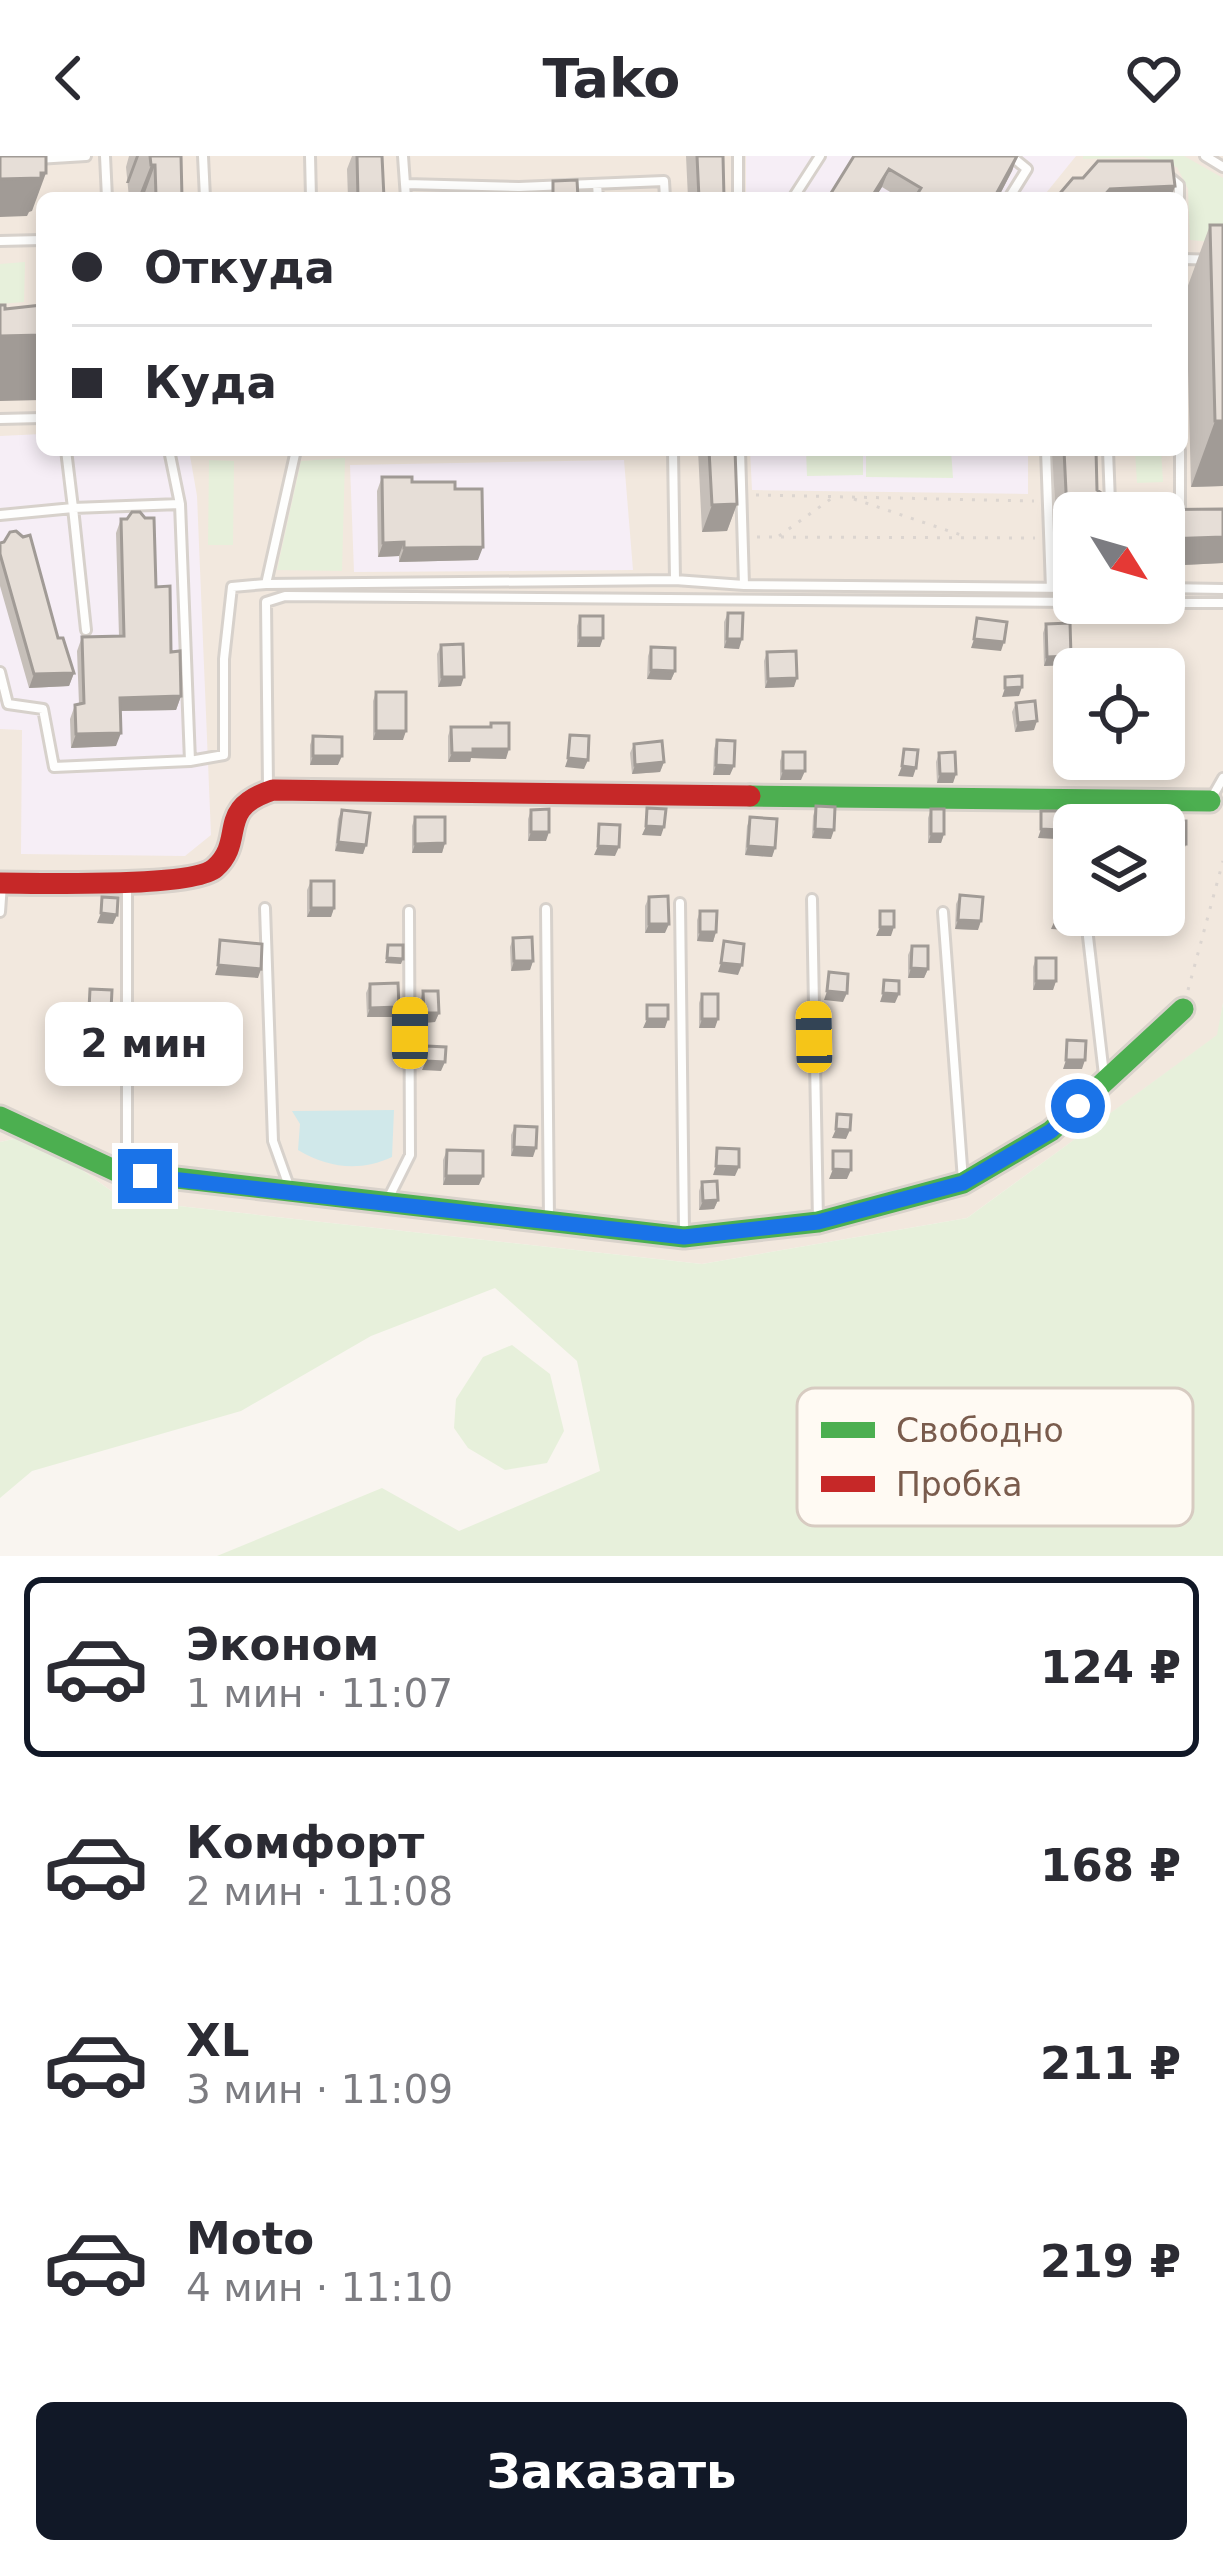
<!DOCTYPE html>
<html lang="ru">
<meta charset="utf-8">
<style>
body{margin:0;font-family:"DejaVu Sans",sans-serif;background:#f2f2f3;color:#2b2b33;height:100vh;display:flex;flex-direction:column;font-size:45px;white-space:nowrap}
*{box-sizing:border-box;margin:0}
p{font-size:39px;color:#7c7c81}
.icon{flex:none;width:66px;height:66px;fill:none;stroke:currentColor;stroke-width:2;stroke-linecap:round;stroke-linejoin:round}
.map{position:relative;height:1400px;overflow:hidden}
.panel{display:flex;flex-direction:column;background:#fff;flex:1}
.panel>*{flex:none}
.guide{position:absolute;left:36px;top:36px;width:1152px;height:264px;border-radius:18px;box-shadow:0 6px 18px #0003;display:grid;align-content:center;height:264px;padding:0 36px;background:#fff}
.needle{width:78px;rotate:127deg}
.fabs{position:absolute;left:1053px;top:336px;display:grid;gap:24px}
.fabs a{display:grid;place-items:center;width:132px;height:132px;border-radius:18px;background:#fff;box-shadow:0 6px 18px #0003;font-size:60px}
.end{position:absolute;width:54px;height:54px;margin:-27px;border:15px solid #1a73e8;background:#fff;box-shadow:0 0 0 6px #fff}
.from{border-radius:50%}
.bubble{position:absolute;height:84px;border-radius:18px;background:#fff;box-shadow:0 6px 18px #0003;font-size:39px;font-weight:700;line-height:84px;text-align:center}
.car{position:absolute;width:36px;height:72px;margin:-36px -18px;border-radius:15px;box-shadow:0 0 9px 3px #0007;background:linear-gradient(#f5c518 24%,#345 0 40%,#f5c518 0 76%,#345 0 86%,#f5c518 0)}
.guide b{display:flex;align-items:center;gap:42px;height:114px;font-size:45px}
.guide b+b{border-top:3px solid #e1e1e2}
.guide i{width:30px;height:30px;background:#2b2b33}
ul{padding:21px 0 0;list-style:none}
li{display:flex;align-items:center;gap:36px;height:180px;margin:0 24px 18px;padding:0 12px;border:6px solid transparent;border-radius:18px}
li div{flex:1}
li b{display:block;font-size:45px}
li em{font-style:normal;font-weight:700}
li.current{border-color:#111827}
li>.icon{width:108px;height:108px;stroke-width:1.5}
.action{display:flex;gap:24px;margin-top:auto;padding:24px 36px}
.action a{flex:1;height:138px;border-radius:18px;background:#111827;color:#fff;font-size:48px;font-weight:700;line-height:138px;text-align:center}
header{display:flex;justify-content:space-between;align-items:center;height:156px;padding:0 36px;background:#fff;font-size:54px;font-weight:700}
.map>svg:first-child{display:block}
</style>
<header><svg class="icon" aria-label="back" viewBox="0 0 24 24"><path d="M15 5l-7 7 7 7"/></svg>Tako<svg class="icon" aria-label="heart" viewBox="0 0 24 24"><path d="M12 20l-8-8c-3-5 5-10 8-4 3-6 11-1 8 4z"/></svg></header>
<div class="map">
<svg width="1223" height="1400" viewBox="0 0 1223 1400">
<rect width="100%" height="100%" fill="#f9f5f0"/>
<path fill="#f2e8de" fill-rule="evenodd" d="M0,0H1223V847L1218,879L967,1062L702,1108L124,1044L71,1006L27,980L0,986ZM42,42H1182V294H42ZM1074,357H1164V447H1074ZM1074,513H1164V603H1074ZM1074,669H1164V759H1074Z"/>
<path fill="#f6eef6" d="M746,0H1076L1042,42H746Z
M42,278V294H189L197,340L211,679L185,700L21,698L22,574L0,573V280Z
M750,294H1028V338L752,334Z
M624,304L633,414L354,416L350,309Z"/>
<path fill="#e7f0db" d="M1083,0H1184L1223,22V87L1190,84L1188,33L1177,11L1143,1L1083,3Z
M25,106L24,146L0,148V108Z
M806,294H863V319L807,320Z
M866,294H951L953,322L866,321Z
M1135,294H1161L1163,326L1137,327Z
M345,302L342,415L277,414L301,305Z
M209,304L234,305L233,389H208Z
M1223,847V1400H217L382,1332L459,1375L600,1315L577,1205L495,1132L371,1180L241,1255L32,1315L0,1342V986L27,980L71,1006L124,1044L702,1108L967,1062L1217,879Z
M512,1189L550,1218L564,1275L547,1307L505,1314L468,1292L454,1272L456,1243L483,1201Z"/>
<path fill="#d0e8ea" d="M394,954L392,1001C360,1016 328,1012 298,994L300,968L292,955Z"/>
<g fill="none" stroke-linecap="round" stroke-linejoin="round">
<g stroke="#d7d1cb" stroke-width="14">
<path id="lane" d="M105,0L107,42
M203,0L205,42
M310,0L311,42
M403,0L406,42
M1205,0L1223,11
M37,3L86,0
M1167,19L1179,29V42
M406,28L519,31L664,25L665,42
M597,28L598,42
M738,42V0
M793,42L820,0
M1009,42L1027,13L1011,0
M0,85L42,84
M1182,103L1223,104
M0,263L42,262
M66,294L73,352L180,348L169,294
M673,294L675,424
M740,294L744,429
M1046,294L1051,432
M1108,294L1110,347L1117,357
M1180,294V360
M0,359L73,352L86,474
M266,428L296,294
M1164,432L1223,433
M1164,447H1223
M0,516L8,548L43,553L54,611L190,605L180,348
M190,605L224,599V503L232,431L266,428L675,424L744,429L1074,432
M268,631L266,446L285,440L1074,446
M1211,643L1223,622
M127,726V1011
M812,743L818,1065
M680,747L684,1076
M265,752L273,985L289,1030
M546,753L549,1063
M0,756L2,728
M943,756L963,1024
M1087,772L1104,919
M388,1043L410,999L409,755"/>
</g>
<g stroke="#d9d2cb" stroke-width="27">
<path id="fast" d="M750,640L1210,645
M0,961L116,1015L684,1081L818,1066L963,1027L1051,975L1183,853"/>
</g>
<g stroke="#d9d2cb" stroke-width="27">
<path id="jam" d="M0,727C37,727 193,732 215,712C247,683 214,653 273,634L750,640"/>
</g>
<path stroke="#dcd5d0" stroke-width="3" stroke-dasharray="3 9" stroke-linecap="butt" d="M756,339L1034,345
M854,343L964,380
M779,380L835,340
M757,381L1035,382
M1188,834L1223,705"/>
<use href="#lane" stroke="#fefefd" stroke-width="8"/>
<use href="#fast" stroke="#4caf50" stroke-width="21"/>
<use href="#jam" stroke="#c62828" stroke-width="21"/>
</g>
<path fill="#c6bfb9" d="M129,0H181L182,42H129L126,11Z
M352,0H382L384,42H348L347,13Z
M686,0H723L724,42H688Z
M854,0H1018L1012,15L998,42H900L882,31L875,42H828Z
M1210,69H1223V330L1191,331L1186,135Z
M698,294H735L737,348L727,375L702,376Z
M1052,294H1096L1097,334L1124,354L1223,353V407L1164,410V357H1074V396L1057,382Z
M382,321L455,333L478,404L399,406V400L378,401L377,335Z
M121,363L156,431L181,540L176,554L120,555L116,590L71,592L70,563L75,549L79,548L77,495L82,481L119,480L116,377Z
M0,387L58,482L74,517L69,530L29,532L0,430Z
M728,457L739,493L724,492V466Z
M580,460L600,491H577V470Z
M1046,468L1071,500L1068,509L1044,510L1043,477Z
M441,489L461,530L438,531L437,498Z
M651,491L675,515L671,524L647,523L648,500Z
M767,496L794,531L765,532L764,505Z
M376,536L403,584H373V545Z
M1016,547L1034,574L1015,576L1012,556Z
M491,567L506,603L471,602L470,606H448V580L451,571H490Z
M313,580L338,609H310V589Z
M717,584L730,619H713L714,593Z
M634,588L664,606L660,616L632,618L630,597Z
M783,596L801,624H780V605Z
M939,597L956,618L953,627H937L936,606Z
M816,650L831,683L812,682L813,660Z
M931,653L944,678L941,687H928V662Z
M342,654L366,689L363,698L335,695L338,663Z
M531,654L546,685H528V663Z
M415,661L445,687L442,697H412V670Z
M750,661L775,692L772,701L745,699L747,670Z
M311,725L334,752L331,761H307V734Z
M960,739L978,774L955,773L956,748Z
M649,741L665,777H645V750Z
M700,755L716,776L713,786L697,785V764Z
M513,782L533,805L530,814L511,815L510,791Z
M912,790L928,813L924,822H908V799Z
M1036,802L1056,825L1053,834H1033V811Z
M370,828L396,861H367L366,837Z
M423,835L439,857L435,866L421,867L420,845Z
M702,838L715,872H699V847Z
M515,970L533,1001L511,1000V979Z
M447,994L479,1029H443V1004Z
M702,1026L718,1044L714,1053L699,1054V1035Z"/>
<path fill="#a19b96" d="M136,0H139L129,27H126Z
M1017,0L1012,15L998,42H994Z
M151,9H155L143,42H138Z
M889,13L882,31L875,42H871Z
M46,17L32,55L29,56L27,60L0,61V23Z
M1175,30L1171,42H1102L1110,33Z
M42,179V244L0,245V180Z
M1215,265H1223V330L1191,331Z
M737,348L727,375L702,376L712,349Z
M1223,381V407L1164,410V383Z
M404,386L399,400L378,401L383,387Z
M483,391L478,404L399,406L404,392Z
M580,482H603L600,491H577Z
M727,483H742L739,493L724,492Z
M974,483L1004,486L1001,495L971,492Z
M1071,500L1068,509L1044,510L1047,501Z
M651,514L675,515L671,524L647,523Z
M74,517L69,530L29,532L34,518Z
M442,521H464L461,530L438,531Z
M797,522L794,531L765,532L768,523Z
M1022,531L1019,540L1002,541L1005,532Z
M181,540L176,554L115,555L120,542Z
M1037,565L1034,574L1015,576L1018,567Z
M376,575H406L403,584H373Z
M121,577L116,590L71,592L76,578Z
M473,593H509L506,603L471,602L470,606H448L452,597Z
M313,600H342L338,609H310Z
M568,602L588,604L584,613L565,611Z
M664,606L660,616L632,618L635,609Z
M716,609L734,610L730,619H713Z
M902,610L916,612L913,621L898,620Z
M1128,612L1125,622H1095L1099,613Z
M783,615H805L801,624H780Z
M940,618H956L953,627H937Z
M646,670L664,671L661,680L642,679Z
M815,673L834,674L831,683L812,682Z
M1041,673L1060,674L1056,683L1038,682Z
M531,676H549L546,685H528Z
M931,678H944L941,687H928Z
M338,686L366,689L363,698L335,695Z
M445,687L442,697H412L415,688Z
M1164,688H1186L1183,697L1164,698Z
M598,690L619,691L615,700L594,699Z
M748,690L775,692L772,701L745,699Z
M311,752H334L331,761H307Z
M101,757L117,759L113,768L97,767Z
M958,764L981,765L978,774L955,773Z
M1055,764L1070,765L1067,774L1051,773Z
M649,768H669L665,777H645Z
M880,771H894L891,780H876Z
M700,776H716L713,786L697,785Z
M387,802L403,803L401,808L385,807Z
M514,805H533L530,814L511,815Z
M721,807L742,809L738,819L718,816Z
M218,809L261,813L258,822L215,819Z
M911,812L928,813L924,822H908Z
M1036,825H1056L1053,834H1033Z
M827,835L847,837L843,846L824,844Z
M883,837L899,838L895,847L880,846Z
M399,851L396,861H367L370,852Z
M89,853L111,854L108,863L86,862Z
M424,857H439L435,866L421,867Z
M647,863H668L665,872H643Z
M702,863H718L715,872H699Z
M1066,904H1085L1082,913H1063Z
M426,905L445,906L441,915L422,914Z
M836,973L850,974L846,983L832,982Z
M514,991L536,992L533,1001L511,1000Z
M716,1010L739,1011L735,1020L713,1019Z
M833,1013L851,1014L847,1023H829Z
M446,1020H483L479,1029H443Z
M718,1044L714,1053L699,1054L703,1045Z"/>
<path fill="#e6ded7" stroke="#a19b96" stroke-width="3" d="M0,0H46V17H41V22L0,23Z
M150,0H181L182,42H152L156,40L155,9H151Z
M357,0H382L384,42H358Z
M697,0H723L724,42H699Z
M854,0H1017L994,42H915L921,32L889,13L871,42H828Z
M1098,5H1172L1175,30L1110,33L1102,42H1056L1073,22H1083Z
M577,24L578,42H553V25Z
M1210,69H1223V265H1215Z
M0,149H5V153L42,149V179L0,180Z
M709,294H735L737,348L712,349Z
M1064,294H1096L1097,334L1124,354L1223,353V381L1164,383V357H1074V361L1067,356Z
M382,321H412V326H455V333H482L483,391L404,392V386L383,387Z
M132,356H140L145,362H154L156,431L170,430L171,496L180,495L181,540L120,542L121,577L76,578L75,549L84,547L82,481L124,480L121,363H127Z
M16,375L23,381L30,379L58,482H63L74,517L34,518L0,398V387L4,386L10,376Z
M728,457H743L742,483H727Z
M580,460H603V482H580Z
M977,462L1007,466L1004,486L974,483Z
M1070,467L1071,500L1047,501L1046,468Z
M463,488L464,521H442L441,489Z
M651,491L675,492V515L651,514Z
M796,495L797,522L768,523L767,496Z
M1022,520V531L1005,532V521Z
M376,536H406V575H376Z
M1035,545L1037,565L1018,567L1016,547Z
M491,567H509V593H473V597H452L451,571H491Z
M570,579L589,580L588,604L568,602Z
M313,580L342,581V600H313Z
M717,584L735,585L734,610L716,609Z
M662,585L664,606L635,609L634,588Z
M904,593L918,594L916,612L902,610Z
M783,596H805V615H783Z
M955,596L956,618H940L939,597Z
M1099,603H1128V612L1099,613Z
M816,650L835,651L834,674L815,673Z
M647,652L666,653L664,671L646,670Z
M549,653V676H531V654Z
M931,653H944V678H931Z
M342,654L370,657L366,689L338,686Z
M1123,654V669H1103V655Z
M1041,655H1060V674L1041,673Z
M415,661H445V687L415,688Z
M750,661L777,663L775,692L748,690Z
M1186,665V688H1164V669H1156V666Z
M599,668L620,669L619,691L598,690Z
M311,725H334V752H311Z
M960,739L983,741L981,765L958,764Z
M668,740L669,768H649V741Z
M102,741L118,742L117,759L101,757Z
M1056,745L1072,746L1070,765L1055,764Z
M700,755H717L716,776H700Z
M880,755H894V771H880Z
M532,781L533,805H514L513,782Z
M220,784L262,788L261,813L218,809Z
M724,785L744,788L742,809L721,807Z
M388,789H403V803L387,802Z
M912,790H928V813L911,812Z
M1036,802H1056V825H1036Z
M829,816L848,818L847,837L827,835Z
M884,824L899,825V838L883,837Z
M398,827L399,851L370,852V828Z
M90,833L112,834L111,854L89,853Z
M423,835H438L439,857H424Z
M702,838H718V863H702Z
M647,849H668V863H647Z
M1067,884L1086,885L1085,904H1066Z
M426,890L446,891L445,906L426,905Z
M837,958L851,959L850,974L836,973Z
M515,970L537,971L536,992L514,991Z
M717,992L739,993V1011L716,1010Z
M447,994L483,995V1020H446Z
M833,995H851V1014L833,1013Z
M717,1025L718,1044L703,1045L702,1026Z"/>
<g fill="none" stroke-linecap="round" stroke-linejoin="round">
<path stroke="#1a73e8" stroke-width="15" d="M145,1020L684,1081L818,1066L963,1027L1051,975L1078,950"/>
</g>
<rect x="797" y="1232" width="396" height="138" rx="18" fill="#fffaf3" stroke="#d7cbc1" stroke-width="3"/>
<rect x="821" y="1266" width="54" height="16" fill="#4caf50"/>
<rect x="821" y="1320" width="54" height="16" fill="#c62828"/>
<g font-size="33" fill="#7a5c4d">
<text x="896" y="1286">Свободно</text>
<text x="896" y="1340">Пробка</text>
</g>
</svg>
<div class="fabs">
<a><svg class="needle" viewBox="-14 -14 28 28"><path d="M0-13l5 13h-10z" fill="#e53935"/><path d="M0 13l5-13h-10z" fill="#7c7c81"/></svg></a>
<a><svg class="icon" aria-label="locate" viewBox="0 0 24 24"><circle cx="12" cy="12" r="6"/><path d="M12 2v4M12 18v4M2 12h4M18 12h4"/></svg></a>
<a><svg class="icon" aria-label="layers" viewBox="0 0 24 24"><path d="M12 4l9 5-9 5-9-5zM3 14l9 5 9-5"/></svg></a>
</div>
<i class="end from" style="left:1078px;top:950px"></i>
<i class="end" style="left:145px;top:1020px"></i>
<div class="bubble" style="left:45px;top:846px;width:198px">2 мин</div>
<i class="car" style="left:410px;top:877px;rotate:0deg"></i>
<i class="car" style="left:814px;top:881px;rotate:359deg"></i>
<div class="guide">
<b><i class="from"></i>Откуда</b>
<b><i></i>Куда</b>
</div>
</div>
<section class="panel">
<ul>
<li class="current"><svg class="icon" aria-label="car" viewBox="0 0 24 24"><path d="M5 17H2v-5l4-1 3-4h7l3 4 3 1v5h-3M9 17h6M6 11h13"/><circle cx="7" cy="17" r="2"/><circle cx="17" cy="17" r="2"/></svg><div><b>Эконом</b><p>1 мин · 11:07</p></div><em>124 ₽</em></li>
<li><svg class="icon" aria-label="car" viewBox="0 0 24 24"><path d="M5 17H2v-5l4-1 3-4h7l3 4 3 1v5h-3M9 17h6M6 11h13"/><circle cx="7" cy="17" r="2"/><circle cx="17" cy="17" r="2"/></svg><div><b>Комфорт</b><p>2 мин · 11:08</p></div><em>168 ₽</em></li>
<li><svg class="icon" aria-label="car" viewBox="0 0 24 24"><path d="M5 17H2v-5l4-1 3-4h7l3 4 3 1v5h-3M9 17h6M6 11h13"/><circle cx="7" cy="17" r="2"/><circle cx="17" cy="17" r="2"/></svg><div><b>XL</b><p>3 мин · 11:09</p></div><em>211 ₽</em></li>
<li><svg class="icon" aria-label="car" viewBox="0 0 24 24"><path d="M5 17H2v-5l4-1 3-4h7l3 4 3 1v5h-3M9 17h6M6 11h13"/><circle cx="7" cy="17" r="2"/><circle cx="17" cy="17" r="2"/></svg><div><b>Moto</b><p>4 мин · 11:10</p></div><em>219 ₽</em></li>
</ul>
<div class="action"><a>Заказать</a></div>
</section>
